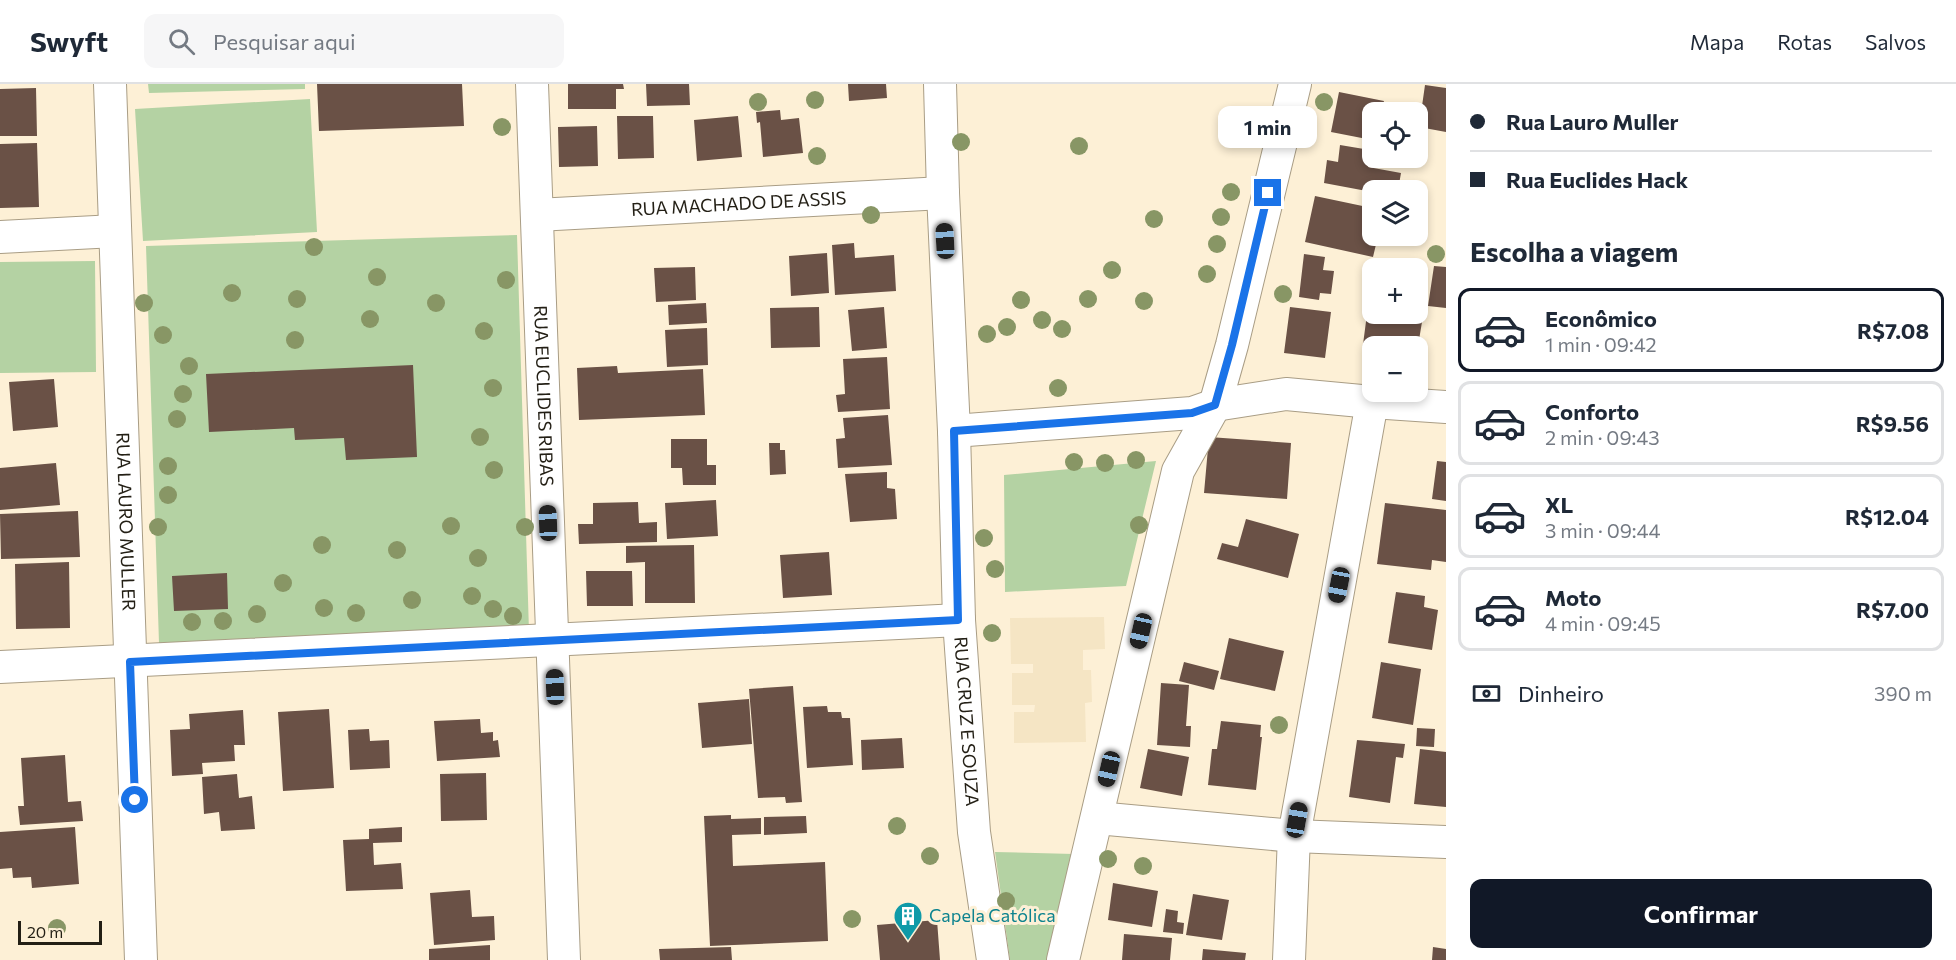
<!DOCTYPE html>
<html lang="pt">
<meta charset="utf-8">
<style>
body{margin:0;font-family:Commissioner,sans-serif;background:#f6f6f7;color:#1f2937;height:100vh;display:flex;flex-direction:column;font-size:22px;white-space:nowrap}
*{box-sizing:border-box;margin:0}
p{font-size:20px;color:#747a83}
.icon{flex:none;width:33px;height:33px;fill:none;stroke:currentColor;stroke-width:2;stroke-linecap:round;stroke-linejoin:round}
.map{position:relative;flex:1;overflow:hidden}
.drawer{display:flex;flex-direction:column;background:#fff;width:510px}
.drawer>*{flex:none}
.guide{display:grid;align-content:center;height:132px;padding:0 24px;background:#fff}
.fabs{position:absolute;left:1362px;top:18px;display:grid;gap:12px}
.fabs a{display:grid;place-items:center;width:66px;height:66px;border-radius:12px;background:#fff;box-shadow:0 3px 9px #0003;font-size:30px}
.scale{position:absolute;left:18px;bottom:15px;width:84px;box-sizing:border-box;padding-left:6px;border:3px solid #231f15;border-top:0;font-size:16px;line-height:21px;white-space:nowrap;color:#231f15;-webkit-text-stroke:4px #fdf0d6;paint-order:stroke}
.end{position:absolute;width:27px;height:27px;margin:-14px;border:8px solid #1a73e8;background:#fff;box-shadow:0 0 0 3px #fff}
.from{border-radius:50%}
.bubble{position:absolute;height:42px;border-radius:12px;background:#fff;box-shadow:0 3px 9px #0003;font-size:20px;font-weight:700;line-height:42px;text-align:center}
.car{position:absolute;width:18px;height:36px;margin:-18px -9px;border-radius:8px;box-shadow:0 0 4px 2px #0007;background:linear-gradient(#222 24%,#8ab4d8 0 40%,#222 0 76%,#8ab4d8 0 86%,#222 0)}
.guide b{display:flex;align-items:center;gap:21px;height:57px;font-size:22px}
.guide b+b{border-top:2px solid #e0e1e3}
.guide i{width:15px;height:15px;background:#1f2937}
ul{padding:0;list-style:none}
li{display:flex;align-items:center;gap:18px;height:84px;margin:0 12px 9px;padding:0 12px;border:3px solid #e0e1e3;border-radius:12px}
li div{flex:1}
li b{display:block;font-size:22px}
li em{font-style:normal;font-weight:700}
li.active{border-color:#111827}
li>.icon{width:54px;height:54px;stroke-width:1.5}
h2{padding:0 24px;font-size:27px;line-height:72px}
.pay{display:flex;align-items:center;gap:15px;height:66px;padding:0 24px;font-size:22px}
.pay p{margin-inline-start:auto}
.button{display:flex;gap:12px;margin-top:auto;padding:12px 24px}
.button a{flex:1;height:69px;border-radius:12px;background:#111827;color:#fff;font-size:24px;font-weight:700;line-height:69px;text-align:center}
header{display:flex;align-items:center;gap:36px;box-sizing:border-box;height:84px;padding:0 30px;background:#fff;border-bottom:2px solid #e0e1e3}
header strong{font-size:28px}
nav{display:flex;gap:33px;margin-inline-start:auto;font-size:21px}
.search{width:420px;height:54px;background:#f6f6f7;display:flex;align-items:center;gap:15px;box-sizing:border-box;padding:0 21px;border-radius:12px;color:#747a83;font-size:22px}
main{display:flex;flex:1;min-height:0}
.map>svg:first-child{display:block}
</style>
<header>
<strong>Swyft</strong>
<div class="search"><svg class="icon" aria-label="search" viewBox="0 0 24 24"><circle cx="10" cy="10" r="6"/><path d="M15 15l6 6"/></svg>Pesquisar aqui</div>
<nav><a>Mapa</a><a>Rotas</a><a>Salvos</a></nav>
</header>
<main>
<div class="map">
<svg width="1446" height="876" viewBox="0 0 1446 876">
<rect width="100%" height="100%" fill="#fdf0d6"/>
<path fill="#f5e5c4" d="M1104,533L1105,565L1083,566V586H1091L1092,618L1085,619L1086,658L1014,659V628H1034L1035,621H1012V589H1033V580H1011L1010,534Z"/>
<path fill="#b4d2a3" d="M148,0H305V5L149,9Z
M310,15L317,148L143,157L135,25Z
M517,151L529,548L159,559L146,162Z
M95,177L96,288L0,289V178Z
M1156,377L1126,502L1005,508L1004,391Z
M995,768L1074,770L1052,876H1010Z"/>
<path fill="#6a5146" d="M317,0H462L464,42L319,47Z
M568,0H623L624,5H616V25H568Z
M646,0H689L690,21L647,22Z
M848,0H886L887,14L849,17Z
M1425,1L1446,4V48L1419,43Z
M36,4L37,52H0V5Z
M1339,8L1384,17L1381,28H1372V56L1331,48Z
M780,26L781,36L799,34L803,69L763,73L760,38L757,39L756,28Z
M617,32H653L654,74L618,75Z
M738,32L742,73L697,77L694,36Z
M597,42L598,82L559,83L558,43Z
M37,59L39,123L0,124V60Z
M1340,61L1370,66L1368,83L1401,89L1398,106L1372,108L1324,99L1327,76L1338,78Z
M1315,112L1372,124V152H1378L1373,173L1305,158Z
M854,159L855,174L894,171L896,207L835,211L832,161Z
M827,169L829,209L791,212L789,172Z
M1304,170L1325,173L1323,186L1334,187L1331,210L1320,209L1319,216L1299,213Z
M1434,182L1446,183V224L1428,222Z
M695,183L696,216L656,218L654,184Z
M706,219L707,239L669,241L668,221Z
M819,223L820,263L771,264L770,224Z
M884,223L887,264L852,267L848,226Z
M1290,223L1331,228L1325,274L1284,269Z
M1367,230L1422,238L1418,262H1372V269L1362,268Z
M707,244L708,281L667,283L665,246Z
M887,273L890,325L838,328L836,311L845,310L843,275Z
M413,281L417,373L346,376L344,354L295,356L294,344L209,348L206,290Z
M617,282L618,289L703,285L705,331L579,336L577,284Z
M54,295L58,343L13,347L9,298Z
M888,331L892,381L838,384L836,355L845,354L843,334Z
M1209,353L1291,359L1287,415L1204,409Z
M671,355H707V381H716V401H683L682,384H671Z
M769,359H780V366H785L786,390L770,391Z
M1437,377L1446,378V417L1432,415Z
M56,379L60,421L0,426V384Z
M887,388V404L895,405L897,435L850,438L845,390Z
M716,416L718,452L667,455L665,419Z
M638,418L639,439L657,438V458L579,460L578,440H593V419Z
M1385,419L1446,426V478L1432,476L1431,486L1377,480Z
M78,427L80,473L1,475L0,430Z
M1246,435L1299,450L1288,494L1217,475L1222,459L1238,463Z
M694,461L695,519H645V478L626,479V462Z
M829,468L832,511L783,514L780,471Z
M69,478L70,544L16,545L15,480Z
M586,487H632L633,522H587Z
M227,489L228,525L174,527L172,492Z
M1396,508L1425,512L1424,523L1438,526L1432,566L1388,559Z
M1229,554L1284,567L1275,607L1220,595Z
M1184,578L1219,587L1214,606L1179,597Z
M1381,578L1421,585L1413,641L1372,634Z
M1161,599L1189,601L1186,642H1191L1190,663L1157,661Z
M793,602L802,718L786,719L785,713L758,714L749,605Z
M749,615L752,660L702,664L698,619Z
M827,622L828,628H841L842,634H850L853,681L807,684L803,623Z
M329,625L334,704L283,707L278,628Z
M243,626L245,661H234L235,677L202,679L203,690L172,692L170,646L190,645L189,630Z
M480,635L481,649L493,648V657L498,656L500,673L437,677L434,637Z
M1221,637L1261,641L1260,653H1262L1256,706L1208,701L1212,665H1217Z
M1417,644L1435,645L1434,663L1416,662Z
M369,645L370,657L389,656L390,684L350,686L348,646Z
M902,654L904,684L862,686L861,656Z
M1357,656L1405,660L1403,674L1396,673L1390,719L1349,713Z
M1148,665L1189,673L1182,712L1140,704Z
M1420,665L1446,668V723L1414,720Z
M65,671L68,718L81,717L83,737L20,741L18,722H24L21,674Z
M486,689L487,736L441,737L440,690Z
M237,690L239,714L252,712L255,745L221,747L219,728L204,730L202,693Z
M731,731V735L761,734V750L732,751L733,782L825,778L828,857L710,862L704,732Z
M806,732L807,749L764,751V733Z
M75,743L79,800L32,804L31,793L13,794L12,784L0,785V748Z
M402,743V758L373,759L374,781L401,779L403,805L346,807L343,756L369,755V745Z
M1113,799L1158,807L1152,843L1108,836Z
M470,806L472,833L494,832L495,856L434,861L430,809Z
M1193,810L1229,816L1222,856L1186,851Z
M1166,825L1178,827L1177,838L1184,839L1183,850L1163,848Z
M937,836L940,876H880L877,841Z
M1124,850L1172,854L1170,876H1122Z
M490,861V876H429V865Z
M731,863L732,876H660L659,865Z
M1433,863L1446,865V876H1432Z
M1203,865L1246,869L1245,876H1202Z"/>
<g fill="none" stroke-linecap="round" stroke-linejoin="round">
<g stroke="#a99d85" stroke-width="34">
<g id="minor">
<path id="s1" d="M110,0L141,876"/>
<path id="s2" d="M532,0L564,876"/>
<path id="s3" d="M940,0L943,109L954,347L959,536L974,748L993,876"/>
<path id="s4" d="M537,131L943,109"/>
<path d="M0,153L115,147"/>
<path d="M954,347L1192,329L1215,321L1286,310L1372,318L1446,323"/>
<path d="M0,583L959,536"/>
<path d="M1097,734L1294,752L1446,758"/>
<path d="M1063,876L1178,387L1215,321L1232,261L1295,0"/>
<path d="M1289,876L1294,752L1372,318"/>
</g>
</g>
<use href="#minor" stroke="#fff" stroke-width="32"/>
</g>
<g fill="#889665">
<circle cx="815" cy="16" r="9"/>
<circle cx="758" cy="18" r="9"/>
<circle cx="1324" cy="18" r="9"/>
<circle cx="1239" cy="38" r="9"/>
<circle cx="502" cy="43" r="9"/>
<circle cx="961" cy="58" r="9"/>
<circle cx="1079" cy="62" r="9"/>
<circle cx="817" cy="72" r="9"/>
<circle cx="1231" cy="108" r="9"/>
<circle cx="871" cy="131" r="9"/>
<circle cx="1221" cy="133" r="9"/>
<circle cx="1154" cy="135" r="9"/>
<circle cx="1217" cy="160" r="9"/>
<circle cx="314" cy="163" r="9"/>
<circle cx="1436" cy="170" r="9"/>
<circle cx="1112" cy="186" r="9"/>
<circle cx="1207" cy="190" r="9"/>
<circle cx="377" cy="193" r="9"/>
<circle cx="506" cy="196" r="9"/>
<circle cx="232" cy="209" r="9"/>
<circle cx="1283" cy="210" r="9"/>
<circle cx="297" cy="215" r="9"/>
<circle cx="1088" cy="215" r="9"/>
<circle cx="1021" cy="216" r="9"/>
<circle cx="1144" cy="217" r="9"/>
<circle cx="144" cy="219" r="9"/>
<circle cx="436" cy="219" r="9"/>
<circle cx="370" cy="235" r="9"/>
<circle cx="1042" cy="236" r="9"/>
<circle cx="1007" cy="243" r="9"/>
<circle cx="1062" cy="245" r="9"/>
<circle cx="484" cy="247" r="9"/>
<circle cx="987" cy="250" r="9"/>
<circle cx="163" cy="251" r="9"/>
<circle cx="295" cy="256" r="9"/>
<circle cx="189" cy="282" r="9"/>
<circle cx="493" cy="304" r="9"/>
<circle cx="1058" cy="304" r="9"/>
<circle cx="183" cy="310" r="9"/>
<circle cx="177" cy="335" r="9"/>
<circle cx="480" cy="353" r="9"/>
<circle cx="1136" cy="376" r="9"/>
<circle cx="1074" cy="378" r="9"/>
<circle cx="1105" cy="379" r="9"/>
<circle cx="168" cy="382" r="9"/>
<circle cx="494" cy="386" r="9"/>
<circle cx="168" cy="411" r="9"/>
<circle cx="1139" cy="441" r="9"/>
<circle cx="451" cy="442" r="9"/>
<circle cx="158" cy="443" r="9"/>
<circle cx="525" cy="443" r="9"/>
<circle cx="984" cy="454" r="9"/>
<circle cx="322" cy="461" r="9"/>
<circle cx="397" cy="466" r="9"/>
<circle cx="478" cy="474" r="9"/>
<circle cx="995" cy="485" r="9"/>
<circle cx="283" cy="499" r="9"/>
<circle cx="472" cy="512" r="9"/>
<circle cx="412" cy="516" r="9"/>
<circle cx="324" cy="524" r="9"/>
<circle cx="493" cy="525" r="9"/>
<circle cx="356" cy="529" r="9"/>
<circle cx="257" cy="530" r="9"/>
<circle cx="513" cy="532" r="9"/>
<circle cx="223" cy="537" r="9"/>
<circle cx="192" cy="538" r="9"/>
<circle cx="992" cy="549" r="9"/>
<circle cx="1279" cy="641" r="9"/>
<circle cx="897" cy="742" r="9"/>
<circle cx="930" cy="772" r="9"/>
<circle cx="1108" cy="775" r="9"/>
<circle cx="1143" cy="782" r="9"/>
<circle cx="1006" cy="817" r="9"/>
<circle cx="852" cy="835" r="9"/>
<circle cx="57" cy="844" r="9"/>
</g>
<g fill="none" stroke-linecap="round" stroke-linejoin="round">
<path stroke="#1a73e8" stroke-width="8" d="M135,716L130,578L958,536L954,347L1192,329L1215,321L1232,261L1268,109"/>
</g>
<defs>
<g id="building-pin" transform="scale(1.5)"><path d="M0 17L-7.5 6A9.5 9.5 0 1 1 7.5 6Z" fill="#0f9aa8" stroke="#fdf0d6"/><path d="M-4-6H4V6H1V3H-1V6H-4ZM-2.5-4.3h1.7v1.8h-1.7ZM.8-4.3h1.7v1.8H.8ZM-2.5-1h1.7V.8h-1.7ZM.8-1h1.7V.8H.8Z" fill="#fff"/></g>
</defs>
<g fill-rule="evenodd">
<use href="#building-pin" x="908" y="832"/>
</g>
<g text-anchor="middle" stroke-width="6" stroke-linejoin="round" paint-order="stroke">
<g font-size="18" fill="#231f15" stroke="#fdf0d6">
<text dy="6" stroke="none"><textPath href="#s4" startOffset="202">RUA MACHADO DE ASSIS</textPath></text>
<text dy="6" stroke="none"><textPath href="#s2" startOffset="312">RUA EUCLIDES RIBAS</textPath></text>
<text dy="6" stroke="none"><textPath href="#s1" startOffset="438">RUA LAURO MULLER</textPath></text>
<text dy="6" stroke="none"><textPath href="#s3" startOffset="638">RUA CRUZ E SOUZA</textPath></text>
</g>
<g font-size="18" fill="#0d838f" stroke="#fdf0d6" text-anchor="start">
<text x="929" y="838">Capela Católica</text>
</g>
</g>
</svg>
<div class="fabs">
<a><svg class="icon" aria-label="locate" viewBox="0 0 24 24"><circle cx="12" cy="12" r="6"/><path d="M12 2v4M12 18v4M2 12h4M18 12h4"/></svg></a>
<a><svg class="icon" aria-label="layers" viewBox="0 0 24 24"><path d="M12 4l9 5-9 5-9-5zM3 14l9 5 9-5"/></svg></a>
<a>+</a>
<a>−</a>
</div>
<div class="scale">20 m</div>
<i class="end from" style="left:135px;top:716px"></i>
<i class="end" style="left:1268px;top:109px"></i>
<div class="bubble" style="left:1218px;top:22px;width:99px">1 min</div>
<i class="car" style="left:945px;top:157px;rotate:357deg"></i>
<i class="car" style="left:548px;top:439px;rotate:358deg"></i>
<i class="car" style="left:1339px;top:501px;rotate:191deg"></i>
<i class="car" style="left:1141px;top:547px;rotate:193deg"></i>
<i class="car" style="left:555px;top:603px;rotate:358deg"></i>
<i class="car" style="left:1109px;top:685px;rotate:193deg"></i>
<i class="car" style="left:1297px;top:736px;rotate:10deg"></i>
</div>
<section class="drawer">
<div class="guide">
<b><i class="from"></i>Rua Lauro Muller</b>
<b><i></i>Rua Euclides Hack</b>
</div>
<h2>Escolha a viagem</h2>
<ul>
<li class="active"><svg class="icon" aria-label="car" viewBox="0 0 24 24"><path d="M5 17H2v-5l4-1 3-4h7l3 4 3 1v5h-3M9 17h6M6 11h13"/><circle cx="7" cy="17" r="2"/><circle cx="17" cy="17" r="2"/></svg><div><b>Econômico</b><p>1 min · 09:42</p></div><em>R$7.08</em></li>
<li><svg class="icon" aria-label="car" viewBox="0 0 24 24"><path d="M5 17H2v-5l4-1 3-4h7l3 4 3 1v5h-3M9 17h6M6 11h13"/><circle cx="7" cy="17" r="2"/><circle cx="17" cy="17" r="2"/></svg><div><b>Conforto</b><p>2 min · 09:43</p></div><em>R$9.56</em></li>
<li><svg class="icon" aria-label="car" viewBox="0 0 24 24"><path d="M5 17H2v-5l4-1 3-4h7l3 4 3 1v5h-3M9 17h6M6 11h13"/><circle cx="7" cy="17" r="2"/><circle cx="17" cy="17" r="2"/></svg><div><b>XL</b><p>3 min · 09:44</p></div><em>R$12.04</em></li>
<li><svg class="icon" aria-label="car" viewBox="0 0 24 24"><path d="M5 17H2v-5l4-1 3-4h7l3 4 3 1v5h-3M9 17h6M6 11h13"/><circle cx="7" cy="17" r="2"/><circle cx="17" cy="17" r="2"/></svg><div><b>Moto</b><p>4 min · 09:45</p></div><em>R$7.00</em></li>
</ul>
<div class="pay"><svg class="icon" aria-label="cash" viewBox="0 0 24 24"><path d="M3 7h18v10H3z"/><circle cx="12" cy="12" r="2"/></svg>Dinheiro<p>390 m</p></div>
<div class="button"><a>Confirmar</a></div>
</section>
</main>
